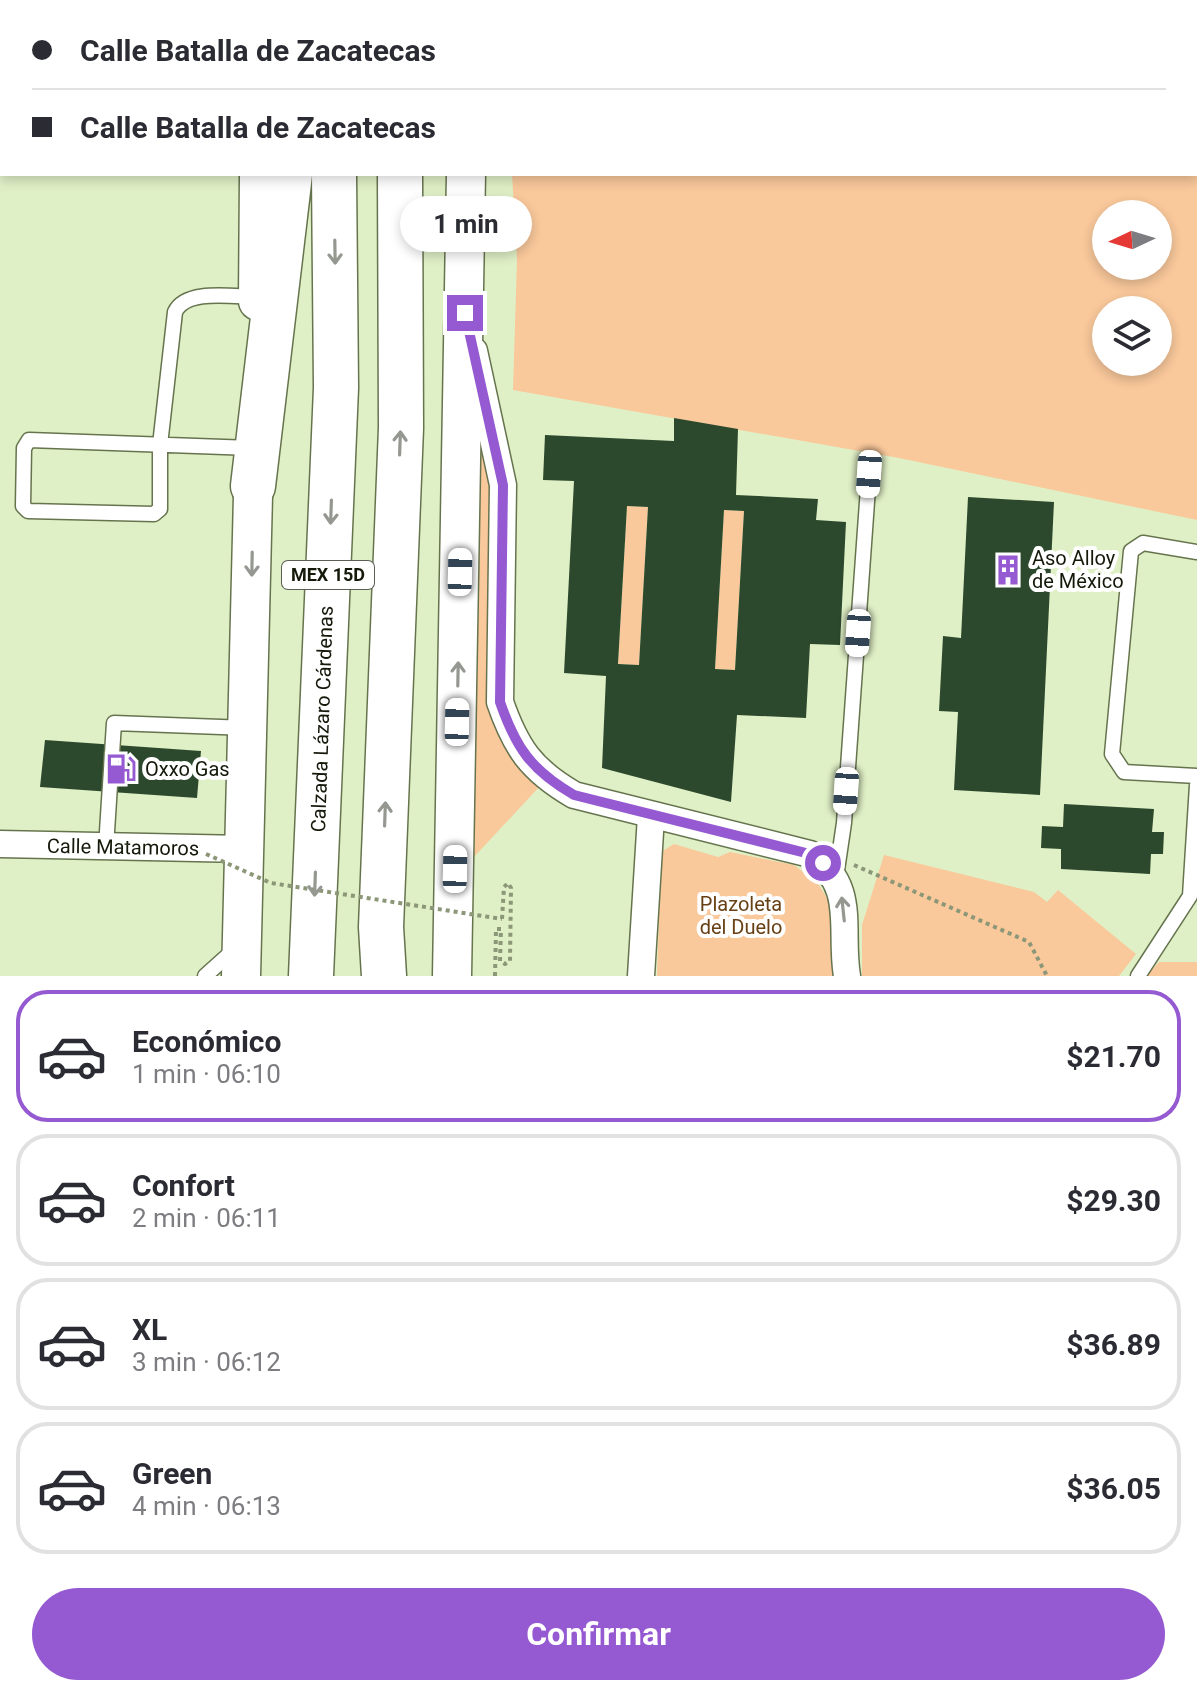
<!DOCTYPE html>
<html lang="es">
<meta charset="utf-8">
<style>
body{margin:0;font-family:Roboto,sans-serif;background:#f7f7f7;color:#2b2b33;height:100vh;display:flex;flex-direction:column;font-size:30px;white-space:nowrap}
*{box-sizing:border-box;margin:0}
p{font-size:26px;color:#7c7c81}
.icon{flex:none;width:44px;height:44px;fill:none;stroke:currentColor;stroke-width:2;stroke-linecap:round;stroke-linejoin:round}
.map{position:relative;height:976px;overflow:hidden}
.details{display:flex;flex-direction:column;background:#fff;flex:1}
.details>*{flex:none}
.hud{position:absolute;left:0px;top:0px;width:1198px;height:176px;box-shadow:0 4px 12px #0003;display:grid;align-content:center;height:176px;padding:0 32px;background:#fff}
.needle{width:52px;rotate:266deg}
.tools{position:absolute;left:1092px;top:200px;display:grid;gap:16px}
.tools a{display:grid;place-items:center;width:80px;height:80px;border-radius:50%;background:#fff;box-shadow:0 4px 12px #0003;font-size:40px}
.end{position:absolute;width:36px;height:36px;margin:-18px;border:10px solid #955ad1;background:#fff;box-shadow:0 0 0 4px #fff}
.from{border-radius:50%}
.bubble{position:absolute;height:56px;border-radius:28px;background:#fff;box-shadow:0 4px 12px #0003;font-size:26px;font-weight:700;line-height:56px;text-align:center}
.car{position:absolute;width:24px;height:48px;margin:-24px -12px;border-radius:10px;box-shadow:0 0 6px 2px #0007;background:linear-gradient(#fff 24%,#345 0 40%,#fff 0 76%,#345 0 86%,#fff 0)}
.hud b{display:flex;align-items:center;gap:28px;height:76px;font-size:30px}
.hud b+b{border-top:2px solid #e1e1e2}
.hud i{width:20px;height:20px;background:#2b2b33}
ul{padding:14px 0 0;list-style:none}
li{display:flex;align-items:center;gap:24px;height:132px;margin:0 16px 12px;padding:0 16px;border:4px solid #e1e1e2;border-radius:32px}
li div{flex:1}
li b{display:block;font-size:30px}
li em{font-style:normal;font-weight:700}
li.selected{border-color:#955ad1}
li>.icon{width:72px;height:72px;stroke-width:1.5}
.primary-button{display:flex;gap:16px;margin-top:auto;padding:16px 32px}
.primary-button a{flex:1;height:92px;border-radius:48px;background:#955ad1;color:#fff;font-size:32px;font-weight:700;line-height:92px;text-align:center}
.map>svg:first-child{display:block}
</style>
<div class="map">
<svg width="1197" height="976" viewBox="0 0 1197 976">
<rect width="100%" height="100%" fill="#e0f0c6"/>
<path fill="#f9c89b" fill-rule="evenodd" d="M499,0H1197V520L899,458L513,390L517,260L512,174H1196V2ZM1106,214H1158V266H1106ZM1106,310H1158V362H1106Z
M463,390L503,485L500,702L541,785L460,872Z
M627,506L648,507L639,665L618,664Z
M724,510L744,511L735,670L715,669Z
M674,844L718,857L730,852L794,865L817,882L832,906L836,976H657L661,852Z
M884,855L1034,892L1047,902L1058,890L1136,954L1119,976H862V925Z
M1159,962H1197V976H1146Z"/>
<path fill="#2d492d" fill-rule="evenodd" d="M674,418L738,429L736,495L818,499L816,520L846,522L840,645L810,644L806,718L737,715L731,802L602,768L606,676L564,673L574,481L543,480L545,435L674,441ZM627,506L648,507L639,665L618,664ZM724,510L744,511L735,670L715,669Z
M968,497L1054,502L1040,795L954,790L958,712L939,711L943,636L961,638Z
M45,740L201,751L197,798L40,787Z
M1064,804L1154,809L1152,832H1164L1163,854H1151L1150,874L1061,869V849L1041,848L1042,826L1063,827Z"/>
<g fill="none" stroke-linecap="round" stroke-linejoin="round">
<g stroke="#66744e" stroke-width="17">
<path id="lane" d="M252,448L29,440L24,448L23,506L28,511L154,514L160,509V445L175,312C186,288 234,297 258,297
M1197,552L1143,543L1131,551L1112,754L1124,772L1197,776
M106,847L114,723L248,728
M836,877L844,823L869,474
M205,976L235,949
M1138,976L1190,896L1197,785"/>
</g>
<g stroke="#66744e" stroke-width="29">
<path id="street" d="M0,28H2
M474,351L503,485L500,702C516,748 531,770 574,795L810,854C858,886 839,928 847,976
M0,844L245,849
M641,976L651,816"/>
</g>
<g stroke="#66744e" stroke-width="41">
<path id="secondary" d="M254,0V2
M460,0V2
M258,301L259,174
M241,976L254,455
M452,976L466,174"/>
</g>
<g stroke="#66744e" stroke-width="47">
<path id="highway" d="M327,0V2
M393,0V2
M253,486L290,174
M311,976L336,388L334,174
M384,976L381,927L401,428L400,174"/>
</g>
<path stroke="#8c9778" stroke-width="4" stroke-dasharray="4 4" stroke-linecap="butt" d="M854,865L1029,942L1047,976
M495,976L496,929H501L500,961L505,964L510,961L511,888L508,883L504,887L502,919"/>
<use href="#lane" stroke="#fff" stroke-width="14"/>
<use href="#street" stroke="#fff" stroke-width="26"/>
<use href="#secondary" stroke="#fff" stroke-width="38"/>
<use href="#highway" stroke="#fff" stroke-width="44"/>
<path stroke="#8c9778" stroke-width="4" stroke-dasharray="4 4" stroke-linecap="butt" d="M206,854L271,883L502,919"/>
</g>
<defs><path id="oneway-shaft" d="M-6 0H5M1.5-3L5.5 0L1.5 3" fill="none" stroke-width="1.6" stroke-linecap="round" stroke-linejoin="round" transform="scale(2)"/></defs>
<g stroke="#959891">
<use href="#oneway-shaft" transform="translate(335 252) rotate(89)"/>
<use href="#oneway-shaft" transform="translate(400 443) rotate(-88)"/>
<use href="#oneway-shaft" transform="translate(331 512) rotate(92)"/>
<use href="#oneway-shaft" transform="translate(252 564) rotate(91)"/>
<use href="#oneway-shaft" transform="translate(458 674) rotate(-89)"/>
<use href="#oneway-shaft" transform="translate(385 814) rotate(-88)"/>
<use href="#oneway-shaft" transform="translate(315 884) rotate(92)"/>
<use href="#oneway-shaft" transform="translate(843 909) rotate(-96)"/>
</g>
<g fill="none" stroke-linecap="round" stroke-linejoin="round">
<path stroke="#955ad1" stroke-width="10" d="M465,313L503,485L500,702C516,748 531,770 574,795L810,854L823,863"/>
</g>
<defs>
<g id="building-bare" transform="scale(2.4)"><path d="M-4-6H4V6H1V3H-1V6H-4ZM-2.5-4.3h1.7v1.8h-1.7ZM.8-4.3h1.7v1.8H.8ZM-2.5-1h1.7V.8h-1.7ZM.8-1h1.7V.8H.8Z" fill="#955ad1" stroke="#fff" stroke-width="2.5" paint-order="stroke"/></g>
<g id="fuel-bare" transform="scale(2.4)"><path d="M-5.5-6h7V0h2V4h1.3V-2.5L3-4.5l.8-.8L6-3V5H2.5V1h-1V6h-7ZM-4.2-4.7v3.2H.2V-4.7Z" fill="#955ad1" stroke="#fff" stroke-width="2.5" paint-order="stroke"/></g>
</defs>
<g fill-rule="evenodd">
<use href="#building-bare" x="1008" y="570"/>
<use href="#fuel-bare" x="121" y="769"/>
</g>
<g text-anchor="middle" stroke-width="8" stroke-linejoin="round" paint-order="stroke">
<rect fill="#fff" stroke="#5a5e54" stroke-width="2" x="282" y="561" width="92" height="28" rx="6"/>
<g font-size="18" font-weight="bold" fill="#14190a">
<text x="328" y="581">MEX 15D</text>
</g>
<g font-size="20" fill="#14190a" stroke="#fff" text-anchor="start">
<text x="1032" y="565">Aso Alloy<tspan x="1032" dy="23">de México</tspan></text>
<text x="145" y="776">Oxxo Gas</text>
</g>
<g font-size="20" fill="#14190a" stroke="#fff">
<text transform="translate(322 719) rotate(-88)" y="7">Calzada Lázaro Cárdenas</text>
<text transform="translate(123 847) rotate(1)" y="7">Calle Matamoros</text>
</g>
<g font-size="20" fill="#684015" stroke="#fff">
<text x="741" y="911">Plazoleta<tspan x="741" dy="23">del Duelo</tspan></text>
</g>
</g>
</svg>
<div class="tools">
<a><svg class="needle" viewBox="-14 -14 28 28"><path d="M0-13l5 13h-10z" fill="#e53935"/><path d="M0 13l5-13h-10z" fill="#7c7c81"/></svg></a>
<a><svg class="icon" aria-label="layers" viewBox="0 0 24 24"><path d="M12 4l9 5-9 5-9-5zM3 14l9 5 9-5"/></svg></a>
</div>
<i class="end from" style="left:823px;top:863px"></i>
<i class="end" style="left:465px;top:313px"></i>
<div class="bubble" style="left:400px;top:196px;width:132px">1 min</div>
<i class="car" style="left:869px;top:474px;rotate:184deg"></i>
<i class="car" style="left:460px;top:572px;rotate:1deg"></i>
<i class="car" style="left:858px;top:633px;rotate:184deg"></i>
<i class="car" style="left:457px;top:722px;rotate:1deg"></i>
<i class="car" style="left:846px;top:791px;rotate:184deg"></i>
<i class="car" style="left:455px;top:869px;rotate:1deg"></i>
<div class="hud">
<b><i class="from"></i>Calle Batalla de Zacatecas</b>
<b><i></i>Calle Batalla de Zacatecas</b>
</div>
</div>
<section class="details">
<ul>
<li class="selected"><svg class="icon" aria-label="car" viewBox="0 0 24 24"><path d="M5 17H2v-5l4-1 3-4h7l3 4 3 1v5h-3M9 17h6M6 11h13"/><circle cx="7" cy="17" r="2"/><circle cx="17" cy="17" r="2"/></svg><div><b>Económico</b><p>1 min · 06:10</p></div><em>$21.70</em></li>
<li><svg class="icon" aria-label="car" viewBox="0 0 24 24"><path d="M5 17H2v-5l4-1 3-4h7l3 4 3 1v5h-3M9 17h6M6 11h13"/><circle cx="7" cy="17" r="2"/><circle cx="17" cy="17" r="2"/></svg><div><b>Confort</b><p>2 min · 06:11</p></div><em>$29.30</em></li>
<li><svg class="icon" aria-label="car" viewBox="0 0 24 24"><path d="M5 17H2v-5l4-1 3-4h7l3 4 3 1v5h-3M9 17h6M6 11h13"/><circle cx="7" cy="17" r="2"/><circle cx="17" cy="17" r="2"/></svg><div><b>XL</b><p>3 min · 06:12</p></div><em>$36.89</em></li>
<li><svg class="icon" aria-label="car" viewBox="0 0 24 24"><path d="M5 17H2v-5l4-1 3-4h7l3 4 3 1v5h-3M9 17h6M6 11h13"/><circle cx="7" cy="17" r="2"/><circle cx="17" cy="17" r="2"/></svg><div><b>Green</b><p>4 min · 06:13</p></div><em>$36.05</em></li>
</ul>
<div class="primary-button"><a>Confirmar</a></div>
</section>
